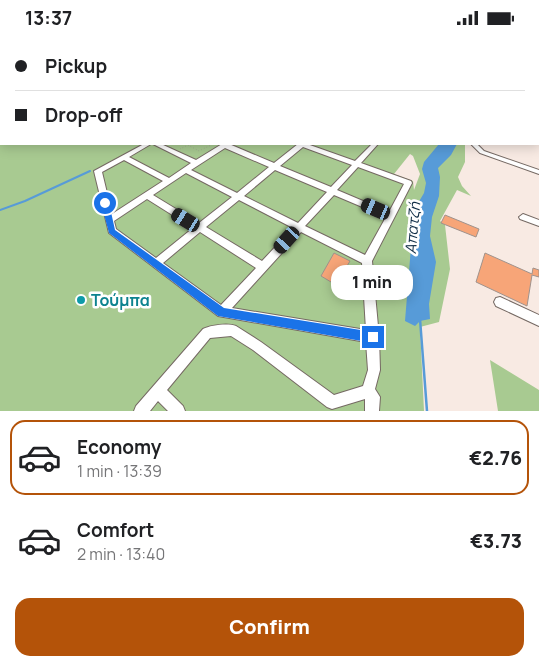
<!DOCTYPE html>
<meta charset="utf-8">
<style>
body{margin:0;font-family:Manrope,sans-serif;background:#f2f2f2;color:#202124;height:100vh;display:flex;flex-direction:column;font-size:19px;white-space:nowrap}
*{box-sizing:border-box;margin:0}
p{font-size:16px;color:#757577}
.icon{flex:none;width:28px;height:28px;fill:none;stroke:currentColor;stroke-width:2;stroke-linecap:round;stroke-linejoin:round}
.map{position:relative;height:376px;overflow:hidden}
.details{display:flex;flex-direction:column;background:#fff;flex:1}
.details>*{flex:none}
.top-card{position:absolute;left:0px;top:0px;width:540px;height:110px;box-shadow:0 2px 12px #0003;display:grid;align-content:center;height:110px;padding:0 15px;background:#fff}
.end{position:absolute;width:22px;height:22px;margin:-11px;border:6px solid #1a73e8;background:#fff;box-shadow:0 0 0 2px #fff}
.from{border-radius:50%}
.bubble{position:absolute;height:35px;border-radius:15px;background:#fff;box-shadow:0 2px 12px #0003;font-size:16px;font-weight:800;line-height:35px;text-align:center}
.car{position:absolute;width:15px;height:30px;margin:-15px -8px;border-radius:6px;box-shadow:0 0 4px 1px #0007;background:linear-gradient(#222 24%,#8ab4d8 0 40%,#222 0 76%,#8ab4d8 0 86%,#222 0)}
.top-card b{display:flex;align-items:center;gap:18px;height:48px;font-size:19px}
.top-card b+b{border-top:1px solid #e0e0e0}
.top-card i{width:12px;height:12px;background:#202124}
ul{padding:9px 0 0;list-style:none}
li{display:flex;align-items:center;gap:15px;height:75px;margin:0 10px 8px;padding:0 5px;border:2px solid transparent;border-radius:15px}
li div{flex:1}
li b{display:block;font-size:19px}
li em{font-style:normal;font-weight:800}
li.on{border-color:#b45309}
li>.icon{width:45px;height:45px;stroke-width:1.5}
.button{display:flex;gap:10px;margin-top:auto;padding:10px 15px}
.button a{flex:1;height:58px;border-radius:15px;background:#b45309;color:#fff;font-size:20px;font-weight:800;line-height:58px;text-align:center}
.status{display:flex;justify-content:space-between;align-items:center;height:35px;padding:0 25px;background:#fff;direction:ltr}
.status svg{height:14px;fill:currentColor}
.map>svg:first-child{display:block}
</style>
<div class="status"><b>13:37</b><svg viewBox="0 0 49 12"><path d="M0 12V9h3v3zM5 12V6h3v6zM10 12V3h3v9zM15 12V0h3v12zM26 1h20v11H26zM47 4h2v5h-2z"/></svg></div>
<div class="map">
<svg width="539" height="376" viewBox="0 0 539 376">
<rect width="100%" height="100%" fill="#f8eae3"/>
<path fill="#a8ca91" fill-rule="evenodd" d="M0,88L1,109H465V127L458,142L462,151L471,161L457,155L440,186L445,190L450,234L439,287L420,292L424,376H0ZM410,119L413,121L420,139L414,155L413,146L394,139Z
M490,325L539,355V376H498Z"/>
<path fill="#579bd8" d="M439,109H457L451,120L438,133L440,142L439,161L432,182L430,201L436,227L429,269L430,284L420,286L415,291L405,286L414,175L424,158L426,148L422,134L424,127Z"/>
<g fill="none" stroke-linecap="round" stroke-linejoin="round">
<path stroke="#579bd8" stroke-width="2" d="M0,175L25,166L90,136"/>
<path stroke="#579bd8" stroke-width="2.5" d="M420,284L427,376"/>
</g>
<path fill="#f7a578" stroke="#9f928c" d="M445,180L479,194L476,202L441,188Z
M334,218L350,226L336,250L321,241Z
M485,218L532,239L533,233L539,235V242L532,240L527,271L476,247Z"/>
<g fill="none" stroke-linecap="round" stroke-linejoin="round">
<g stroke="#756963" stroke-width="2">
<path id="minor" d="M144,109H151L129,122L169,143L191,128L153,109H161L196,125L222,109H229L274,128L298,109H307L355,126L372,109H378L361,128L411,146L412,148L372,226L379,302L380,335L375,354L380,362L379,376H365V364L332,374L327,372L253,315L231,301L210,303L167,355L183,371L185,376H168L158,366L150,376H134L136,371L203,294C211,290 228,288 236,291L261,307L334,360L363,351L368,335L366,307L218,281L109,198L94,136ZM303,112L352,130L331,152L280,131ZM225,113L269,132L237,158L191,135ZM124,125L163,146L112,179L102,137ZM358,132L404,149L389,177L337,155ZM275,135L327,157L298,188L244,161ZM186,138L232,162L199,188L153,160ZM334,160L386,182L365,220L305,191ZM147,164L193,193L156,223L116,194L114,186ZM239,165L293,193L262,226L206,192ZM200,197L256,233L221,270L163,228ZM301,197L362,228L366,295L232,273Z
M471,109H477L484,116L539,135V139L480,118Z
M523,179L539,185V191L520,184L519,182Z
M500,262L539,280V291L496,271L494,267L496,263Z"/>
</g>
<g stroke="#cecdcc" stroke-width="3">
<path id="major" d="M0,55H1V59H0Z"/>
</g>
<path stroke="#9e948f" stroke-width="1" stroke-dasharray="0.5 2.5" stroke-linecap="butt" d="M180,114L188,110L199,116L211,110L209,109"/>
<use href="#minor" fill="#fff" fill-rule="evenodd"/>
<use href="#major" fill="#d0b273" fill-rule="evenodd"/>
</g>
<linearGradient id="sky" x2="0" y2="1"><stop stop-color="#6eaae2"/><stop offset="0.44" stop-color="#fcf6f2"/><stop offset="1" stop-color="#fcf6f2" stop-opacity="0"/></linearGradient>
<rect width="539" height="94" fill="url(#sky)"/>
<path fill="#1a73e8" d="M105,166L109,168L115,195L224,273L373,297L377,299L379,302L377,306L373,308L218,281L109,198L101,168Z"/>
<circle fill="#0f9aa8" stroke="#fff" stroke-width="2" cx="81" cy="265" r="5"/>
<g text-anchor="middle" stroke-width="5" stroke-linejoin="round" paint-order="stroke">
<g font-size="15" font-style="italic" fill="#102d46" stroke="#fff">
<text transform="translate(413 193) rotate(-85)" y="5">Απατζή</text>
</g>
<g font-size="16" font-weight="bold" fill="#0d838f" stroke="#fff" text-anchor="start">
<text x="91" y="271">Τούμπα</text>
</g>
</g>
</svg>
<i class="end from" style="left:105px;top:168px"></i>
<i class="end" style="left:373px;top:302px"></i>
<div class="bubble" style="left:331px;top:230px;width:82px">1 min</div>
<i class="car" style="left:376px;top:174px;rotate:293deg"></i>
<i class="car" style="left:186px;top:185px;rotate:301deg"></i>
<i class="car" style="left:287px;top:205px;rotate:222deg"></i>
<div class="top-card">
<b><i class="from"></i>Pickup</b>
<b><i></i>Drop-off</b>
</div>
</div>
<section class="details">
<ul>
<li class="on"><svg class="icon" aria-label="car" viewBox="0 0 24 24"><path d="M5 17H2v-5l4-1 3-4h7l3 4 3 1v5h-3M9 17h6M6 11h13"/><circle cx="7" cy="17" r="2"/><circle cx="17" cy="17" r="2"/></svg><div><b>Economy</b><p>1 min · 13:39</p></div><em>€2.76</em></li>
<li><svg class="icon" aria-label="car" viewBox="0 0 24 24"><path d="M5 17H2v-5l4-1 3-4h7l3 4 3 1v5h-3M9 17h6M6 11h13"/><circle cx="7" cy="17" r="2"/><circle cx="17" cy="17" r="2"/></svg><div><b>Comfort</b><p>2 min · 13:40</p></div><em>€3.73</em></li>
</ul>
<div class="button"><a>Confirm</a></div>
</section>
